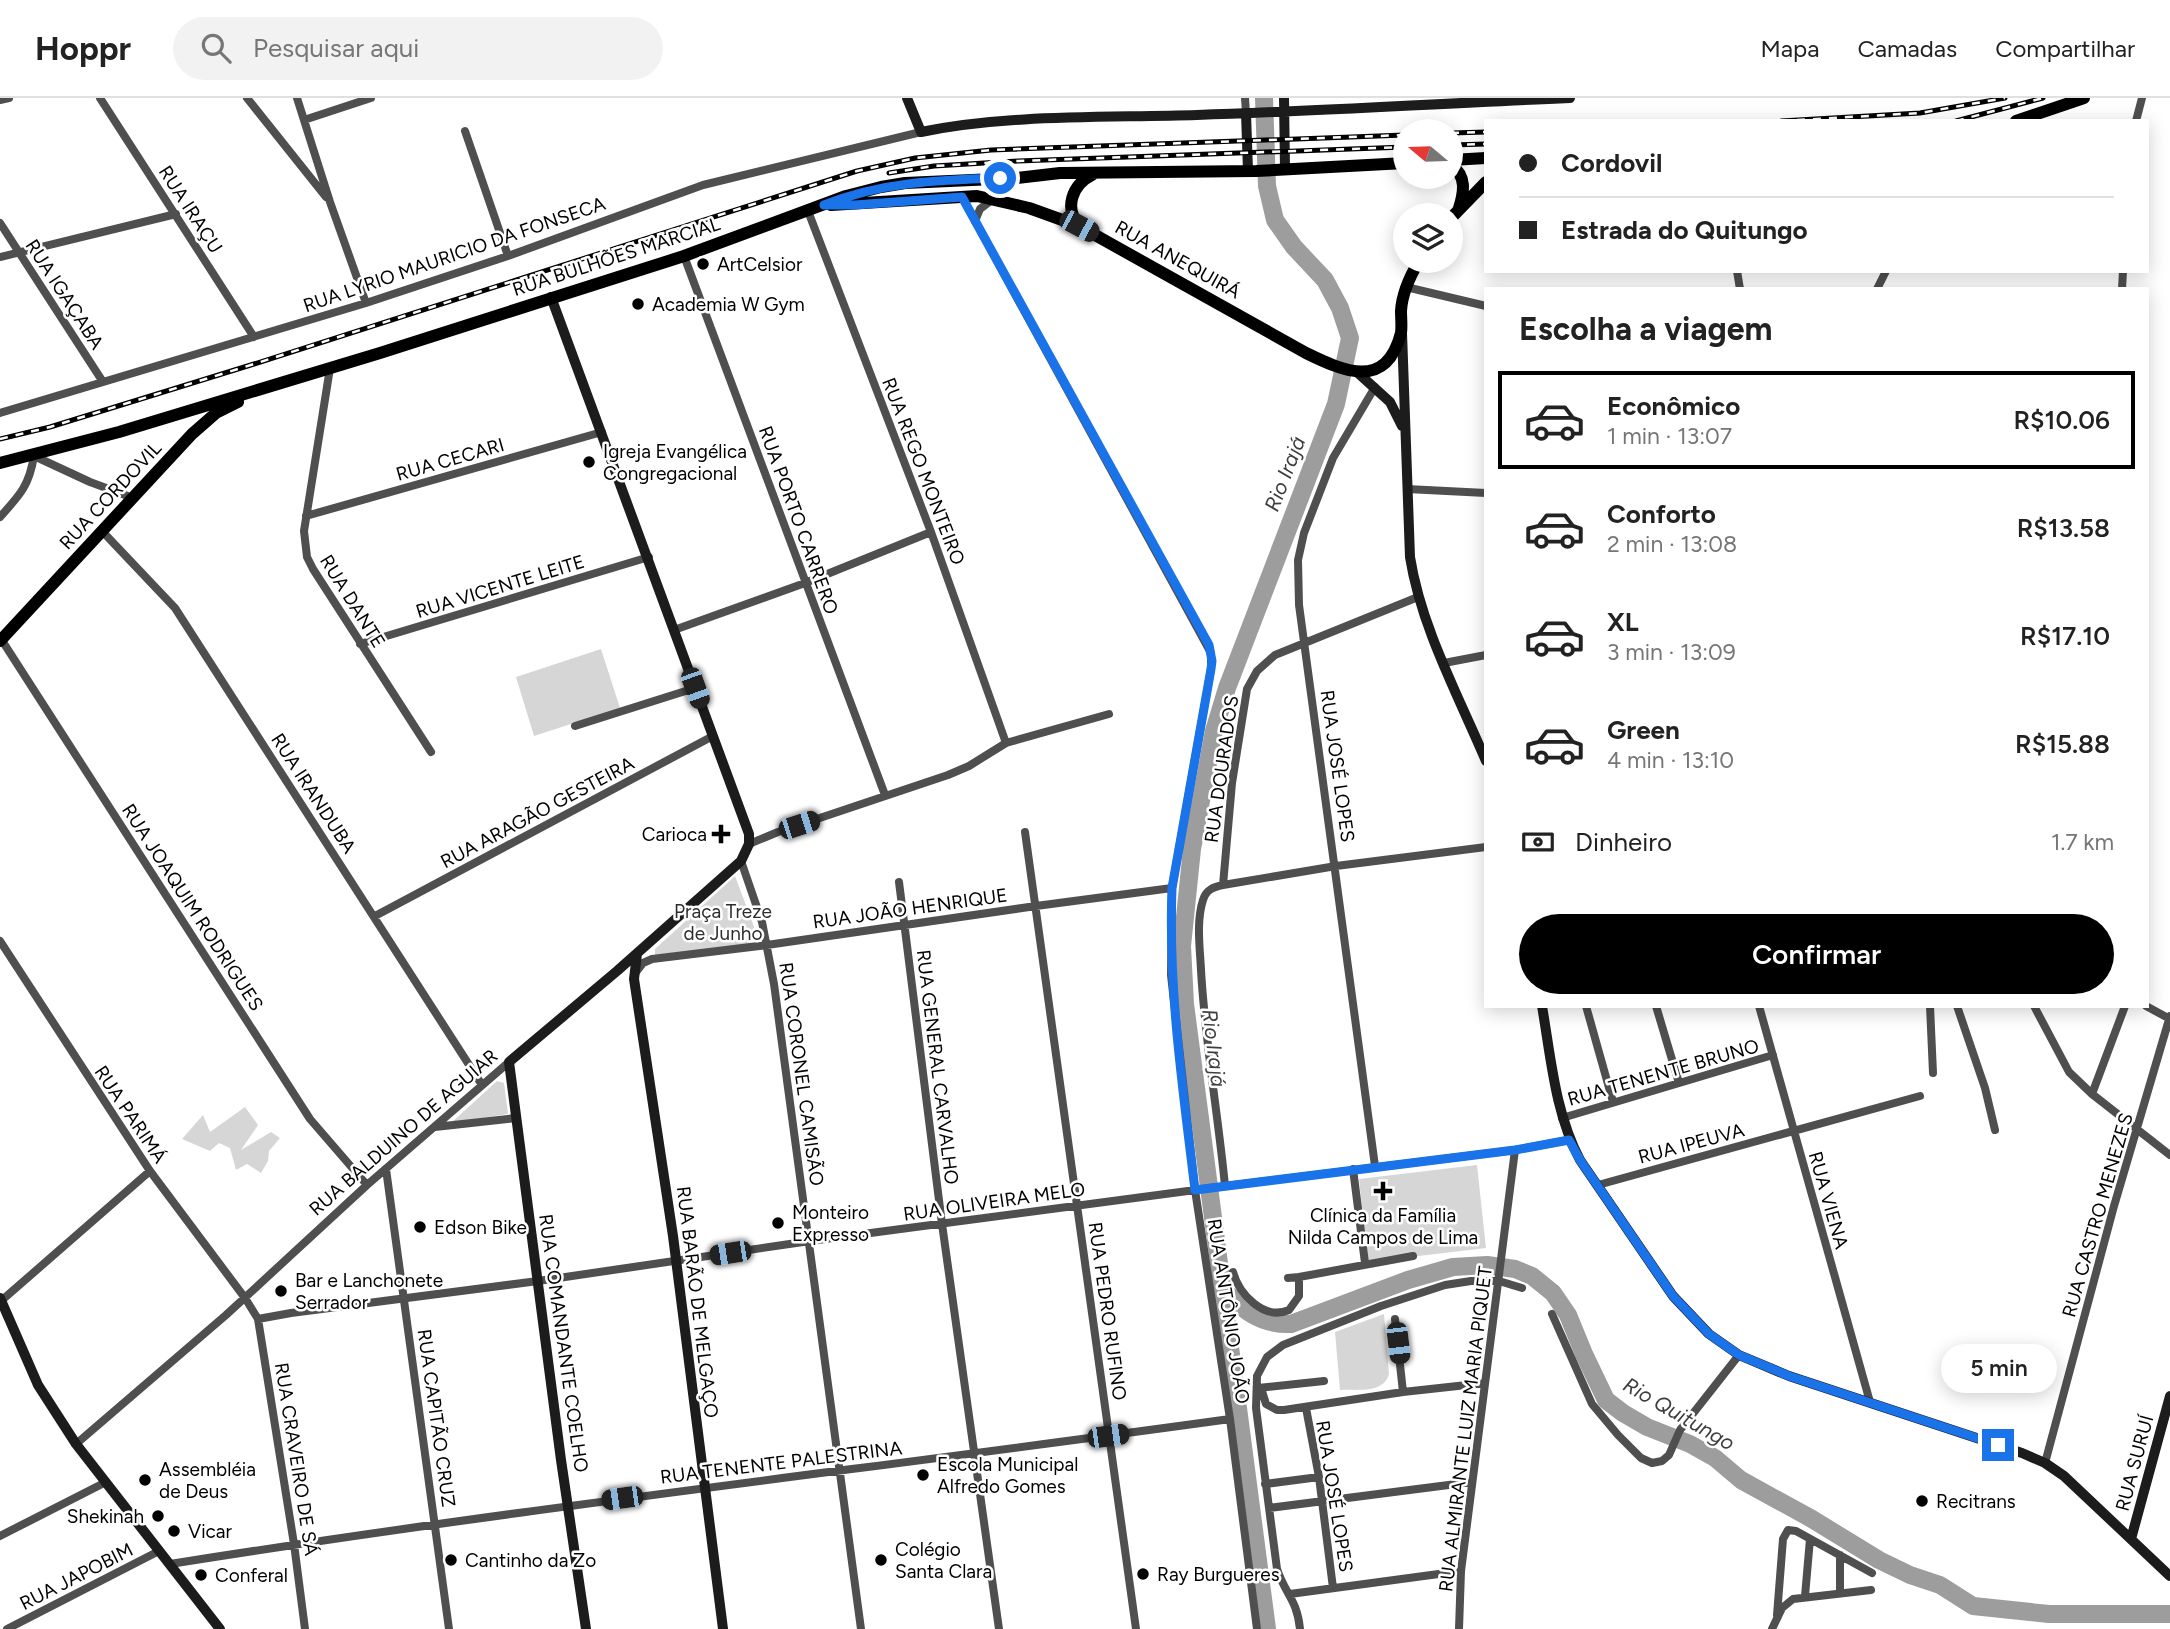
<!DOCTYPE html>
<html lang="pt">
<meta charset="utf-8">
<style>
body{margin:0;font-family:Figtree,sans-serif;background:#f2f2f2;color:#222;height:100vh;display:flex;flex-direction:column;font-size:26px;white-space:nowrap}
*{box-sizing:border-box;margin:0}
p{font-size:23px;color:#767676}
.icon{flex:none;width:38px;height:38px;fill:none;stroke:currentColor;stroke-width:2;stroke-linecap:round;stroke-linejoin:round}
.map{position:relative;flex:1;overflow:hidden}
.side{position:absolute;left:1484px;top:189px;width:665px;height:721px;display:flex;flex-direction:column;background:#fff;border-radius:0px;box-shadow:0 4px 18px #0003}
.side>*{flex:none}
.guide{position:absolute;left:1484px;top:21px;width:665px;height:154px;border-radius:0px;box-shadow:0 4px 18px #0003;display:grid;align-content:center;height:154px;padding:0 35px;background:#fff}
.needle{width:46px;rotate:289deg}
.tools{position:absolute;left:1393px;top:21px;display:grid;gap:14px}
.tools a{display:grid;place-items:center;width:70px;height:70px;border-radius:50%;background:#fff;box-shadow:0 4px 18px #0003;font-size:35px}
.end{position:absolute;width:32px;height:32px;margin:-16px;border:9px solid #1a73e8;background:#fff;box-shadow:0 0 0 4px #fff}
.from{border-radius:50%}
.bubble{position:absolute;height:49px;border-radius:24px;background:#fff;box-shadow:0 4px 18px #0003;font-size:23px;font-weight:600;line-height:49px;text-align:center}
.car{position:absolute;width:21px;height:42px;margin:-21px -10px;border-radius:9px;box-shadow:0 0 5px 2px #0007;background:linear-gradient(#222 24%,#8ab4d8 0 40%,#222 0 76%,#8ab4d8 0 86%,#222 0)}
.guide b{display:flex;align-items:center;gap:24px;height:66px;font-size:26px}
.guide b+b{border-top:2px solid #e0e0e0}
.guide i{width:18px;height:18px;background:#222}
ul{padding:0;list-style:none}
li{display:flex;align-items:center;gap:21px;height:98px;margin:0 14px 10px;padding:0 21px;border:4px solid transparent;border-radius:0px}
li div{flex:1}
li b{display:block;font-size:26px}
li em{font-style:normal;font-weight:600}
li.selected{border-color:#000}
li>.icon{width:63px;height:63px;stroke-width:1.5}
h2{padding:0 35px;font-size:32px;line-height:84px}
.pay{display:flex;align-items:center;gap:18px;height:77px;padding:0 35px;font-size:26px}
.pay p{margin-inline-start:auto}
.cta{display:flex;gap:14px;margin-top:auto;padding:14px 35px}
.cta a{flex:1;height:80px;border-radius:42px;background:#000;color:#fff;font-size:28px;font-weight:600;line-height:80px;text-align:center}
header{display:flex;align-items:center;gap:42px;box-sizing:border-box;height:98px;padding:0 35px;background:#fff;border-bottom:2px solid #e0e0e0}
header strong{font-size:33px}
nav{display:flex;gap:38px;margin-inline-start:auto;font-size:24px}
.search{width:490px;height:63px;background:#f2f2f2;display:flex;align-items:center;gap:18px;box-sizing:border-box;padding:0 24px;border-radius:38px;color:#767676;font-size:26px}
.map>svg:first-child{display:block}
</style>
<header>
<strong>Hoppr</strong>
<div class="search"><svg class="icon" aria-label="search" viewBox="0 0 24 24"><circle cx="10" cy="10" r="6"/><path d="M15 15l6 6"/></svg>Pesquisar aqui</div>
<nav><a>Mapa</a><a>Camadas</a><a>Compartilhar</a></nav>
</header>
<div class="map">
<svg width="2170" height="1531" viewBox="0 0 2170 1531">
<rect width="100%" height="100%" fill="#fff"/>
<path fill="#d6d6d6" d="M601,551L620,610L534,638L516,579Z
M735,778L756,834L755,841L750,846L655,857V851Z
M497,983L504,985L508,1016L451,1025Z
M245,1009L258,1027L241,1052L271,1034L280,1040L269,1053L268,1063L261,1075L247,1066L236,1072L230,1050L219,1045L210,1053L182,1041L203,1017L210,1034Z
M1477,1067L1486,1150L1368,1164L1359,1081Z
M1384,1216L1389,1276C1383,1296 1358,1291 1340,1292L1335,1234Z"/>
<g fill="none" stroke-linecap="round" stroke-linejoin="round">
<path stroke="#9d9d9d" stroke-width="18" d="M1264,0L1267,88L1275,122L1294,149L1325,182L1340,210L1350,240L1336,306L1227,590L1214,633L1192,751L1182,848L1185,906L1267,1531
M1222,1190C1243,1212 1259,1227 1291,1226L1408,1182L1453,1169L1487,1167L1515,1171L1532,1178L1553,1195L1568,1217L1584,1256L1606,1302L1623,1315L1647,1329L1690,1346L1715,1360L1741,1382L1812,1421L1879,1462L1910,1477L1940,1487L1973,1508L2049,1516H2170"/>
<path stroke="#4f4f4f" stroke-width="8" d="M100,0L254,239
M247,0L326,99
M297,0L330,104L366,205
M1245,0L1246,15
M0,2L9,0
M304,22L371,0
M2136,23L2142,0
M465,33L508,158
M962,99L1211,555V571L1172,790L1171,877L1195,1092L1230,1321L1257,1531
M808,113L931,434L1006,645
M975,123L980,111L993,101
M0,125L103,284
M684,158L885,697
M0,159L176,116
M1737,173L1740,191
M1406,189L1486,208
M1877,191L1886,173
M2122,191L2123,173
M330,270L304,433L307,459L313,471L431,654
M1375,289L1333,360L1304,435L1298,462L1299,507L1375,1068
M0,315L366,205L508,158L703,87L921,34
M1407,391L1486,395
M306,418L602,334
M0,419C20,397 29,388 34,358L90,384L133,400
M102,433L175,510L482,987
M674,532L805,485L931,434
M1,541L310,1021L367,1087
M360,546L649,459
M1444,565L1486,557
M575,628L695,590
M1025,734L1136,1531
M749,746L778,734L948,677L969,668L1006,645L1109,616
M741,763L762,824L774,886L861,1531
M899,784L942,1126L999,1531
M1223,787L1232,685L1247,591L1257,573L1275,557L1418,499
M375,818L713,638
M0,843L150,1073L245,1200L258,1221L294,1446L305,1531
M636,874L643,865L652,861L767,847L1036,808L1172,790
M1586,908L1613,1004
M1656,908L1679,985
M1759,908L1870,1304
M1930,908L1933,975
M1957,908L1985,990L1995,1032
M2034,908L2069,974L2092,996L2170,1057
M2146,908L2170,921
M2092,996L2125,908
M1562,1020L1773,957
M435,1029L516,1020
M386,1071L449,1531
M1353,1071L1365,1165
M1598,1087L1920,998
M1225,1088C1218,1016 1205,944 1201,872C1200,850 1196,824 1203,802C1206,792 1213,789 1223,787L1336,768L1486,749
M1233,1174C1239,1196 1264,1223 1289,1212L1299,1198V1179L1288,1180
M1299,1179L1413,1158
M1,1203L150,1073
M1552,1216L1592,1306L1618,1337L1641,1360L1652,1365L1662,1363L1669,1357L1680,1332L1739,1257
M258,1221L291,1215L538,1183L810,1143L1218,1089L1515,1052L1569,1042
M1395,1221L1403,1294
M1258,1290L1324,1283
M1261,1290L1266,1306L1277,1312H1284L1403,1294L1485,1285
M1306,1310L1319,1379L1333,1490
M76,1346L226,1217L367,1087L509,964
M2045,1365L2114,1108L2170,918
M1265,1386L1319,1379
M1269,1410L1472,1384
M0,1438L106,1384
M170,1466C522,1410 876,1370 1230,1321
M1840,1495V1457
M1290,1496L1461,1473
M1805,1498L1810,1441
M1777,1517L1783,1441L1788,1432L1796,1433L1872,1475
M7,1531L159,1453
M1300,1531C1297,1501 1285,1496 1277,1471L1256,1310L1257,1278L1267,1259L1283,1247L1381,1208L1445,1187L1471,1183H1499L1522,1190
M1459,1531L1461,1473L1515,1052
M1772,1531L1782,1510L1793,1501L1871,1492"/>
<path stroke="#1c1c1c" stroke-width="10" d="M907,0L921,34C1010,16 1105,20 1197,17C1321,13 1446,5 1570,0
M1284,0L1285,71
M1246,15L1248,73
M551,199L749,736V746L741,763L617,873L509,964L561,1362L586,1531
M1402,235L1410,459C1421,529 1458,597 1486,663
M1358,275L1390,304L1402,328
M637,856L634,881L673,1138L723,1531
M1542,908C1551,960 1555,1015 1580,1062L1673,1198L1709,1236L1739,1257L1789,1278L2022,1355L2045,1365L2064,1378L2170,1478
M0,1200L38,1287L76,1346L220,1531
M2131,1441L2170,1298"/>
<path stroke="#000" stroke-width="12" d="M2016,23L2084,0
M1451,62L1486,60
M1451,67C1467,78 1464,94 1459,110
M831,107L977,98L1029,110L1079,128L1306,255C1343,273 1386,293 1401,235C1402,228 1401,220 1401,213C1402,196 1410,178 1419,163
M1451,120L1486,84
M1079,127C1064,110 1072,87 1092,77
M0,365L119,334L380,255L684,158L846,98L881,89L905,85L1017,80L1060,75L1256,73L1405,65
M0,543L192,336L216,315L238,304"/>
<g stroke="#000" stroke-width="5">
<path id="rail" d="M1781,23L1920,15L2005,0
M1956,23L2043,0
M1451,35L1486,34
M1451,47L1486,46
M889,75L934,68L1018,63L1405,49
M0,341L50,329L254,266L857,73L915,60L991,52L1405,37"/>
</g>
<use href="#rail" stroke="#fff" stroke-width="2.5" stroke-dasharray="8" stroke-linecap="butt"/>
</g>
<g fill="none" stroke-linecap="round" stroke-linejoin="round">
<path stroke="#1a73e8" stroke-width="9" d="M1000,80C938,82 881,84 824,107H855L962,99L1209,547L1212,563L1211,571L1172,790C1168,892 1183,991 1195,1092L1515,1052L1569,1042L1580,1062L1673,1198L1709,1236L1739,1257L1789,1278L1998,1347"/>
</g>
<g fill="#000" stroke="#fff" stroke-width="2.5">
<circle cx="703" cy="166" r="7"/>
<circle cx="638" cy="206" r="7"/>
<circle cx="589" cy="364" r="7"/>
<path d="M717.5 725.5h7v7h7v7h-7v7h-7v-7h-7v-7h7z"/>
<path d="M1379.5 1082.5h7v7h7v7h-7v7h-7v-7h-7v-7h7z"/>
<circle cx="778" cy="1125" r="7"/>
<circle cx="420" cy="1129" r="7"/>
<circle cx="281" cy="1193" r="7"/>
<circle cx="923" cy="1377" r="7"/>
<circle cx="145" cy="1382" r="7"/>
<circle cx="1922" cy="1403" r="7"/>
<circle cx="158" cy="1418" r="7"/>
<circle cx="174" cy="1433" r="7"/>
<circle cx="451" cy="1462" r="7"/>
<circle cx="881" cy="1462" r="7"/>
<circle cx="1143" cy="1476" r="7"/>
<circle cx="201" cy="1477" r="7"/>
</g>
<g text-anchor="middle" stroke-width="5" stroke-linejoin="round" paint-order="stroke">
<g font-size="19" fill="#000" stroke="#fff">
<text transform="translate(191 111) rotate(57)" y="7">RUA IRAÇU</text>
<text transform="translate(454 156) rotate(-19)" y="7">RUA LYRIO MAURICIO DA FONSECA</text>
<text transform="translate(616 158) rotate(-18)" y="7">RUA BULHÕES MARCIAL</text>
<text transform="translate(1178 161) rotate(29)" y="7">RUA ANEQUIRÁ</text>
<text transform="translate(65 196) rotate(57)" y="7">RUA IGAÇABA</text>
<text transform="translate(450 361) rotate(-16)" y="7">RUA CECARI</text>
<text transform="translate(924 373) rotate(69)" y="7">RUA REGO MONTEIRO</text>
<text transform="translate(110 397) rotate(-47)" y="7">RUA CORDOVIL</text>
<text transform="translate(799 422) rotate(70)" y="7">RUA PORTO CARRERO</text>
<text transform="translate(500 488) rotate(-17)" y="7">RUA VICENTE LEITE</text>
<text transform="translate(353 503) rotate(58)" y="7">RUA DANTE</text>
<text transform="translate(1338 668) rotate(82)" y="7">RUA JOSÉ LOPES</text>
<text transform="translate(1221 671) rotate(-82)" y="7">RUA DOURADOS</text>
<text transform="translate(314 695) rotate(57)" y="7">RUA IRANDUBA</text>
<text transform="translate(537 714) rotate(-28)" y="7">RUA ARAGÃO GESTEIRA</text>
<text transform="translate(193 809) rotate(57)" y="7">RUA JOAQUIM RODRIGUES</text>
<text transform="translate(910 810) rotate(-8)" y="7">RUA JOÃO HENRIQUE</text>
<text transform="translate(938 969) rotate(83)" y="7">RUA GENERAL CARVALHO</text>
<text transform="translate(1663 974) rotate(-16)" y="7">RUA TENENTE BRUNO</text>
<text transform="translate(802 976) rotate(82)" y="7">RUA CORONEL CAMISÃO</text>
<text transform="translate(131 1016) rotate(56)" y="7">RUA PARIMÁ</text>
<text transform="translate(403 1034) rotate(-41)" y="7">RUA BALDUINO DE AGUIAR</text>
<text transform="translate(1691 1045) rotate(-15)" y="7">RUA IPEUVA</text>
<text transform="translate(1829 1102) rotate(74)" y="7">RUA VIENA</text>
<text transform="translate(994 1103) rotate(-8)" y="7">RUA OLIVEIRA MELO</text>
<text transform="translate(2097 1117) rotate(-74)" y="7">RUA CASTRO MENEZES</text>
<text transform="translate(698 1204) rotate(83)" y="7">RUA BARÃO DE MELGAÇO</text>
<text transform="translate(1108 1213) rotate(82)" y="7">RUA PEDRO RUFINO</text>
<text transform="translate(1229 1213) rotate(81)" y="7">RUA ANTÔNIO JOÃO</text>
<text transform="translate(564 1245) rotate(82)" y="7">RUA COMANDANTE COELHO</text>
<text transform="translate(437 1320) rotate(82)" y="7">RUA CAPITÃO CRUZ</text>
<text transform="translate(1465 1331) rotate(-83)" y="7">RUA ALMIRANTE LUIZ MARIA PIQUET</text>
<text transform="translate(297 1361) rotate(81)" y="7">RUA CRAVEIRO DE SÁ</text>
<text transform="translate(781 1364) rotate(-7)" y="7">RUA TENENTE PALESTRINA</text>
<text transform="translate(2134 1365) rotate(-75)" y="7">RUA SURUÍ</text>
<text transform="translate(1335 1398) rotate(81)" y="7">RUA JOSÉ LOPES</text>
<text transform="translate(76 1478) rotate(-27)" y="7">RUA JAPOBIM</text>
</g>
<g font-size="19" fill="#000" stroke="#fff" text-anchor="start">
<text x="717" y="173">ArtCelsior</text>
<text x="652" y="213">Academia W Gym</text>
<text x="603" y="360">Igreja Evangélica<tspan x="603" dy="22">Congregacional</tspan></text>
<text x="707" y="743" text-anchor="end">Carioca</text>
<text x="792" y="1121">Monteiro<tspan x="792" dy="22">Expresso</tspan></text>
<text x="1383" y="1124" text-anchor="middle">Clínica da Família<tspan x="1383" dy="22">Nilda Campos de Lima</tspan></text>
<text x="434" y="1136">Edson Bike</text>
<text x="295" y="1189">Bar e Lanchonete<tspan x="295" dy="22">Serrador</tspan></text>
<text x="937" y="1373">Escola Municipal<tspan x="937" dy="22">Alfredo Gomes</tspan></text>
<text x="159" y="1378">Assembléia<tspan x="159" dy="22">de Deus</tspan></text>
<text x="1936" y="1410">Recitrans</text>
<text x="144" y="1425" text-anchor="end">Shekinah</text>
<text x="188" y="1440">Vicar</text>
<text x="895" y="1458">Colégio<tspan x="895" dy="22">Santa Clara</tspan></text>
<text x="465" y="1469">Cantinho da Zo</text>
<text x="1157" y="1483">Ray Burgueres</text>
<text x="215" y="1484">Conferal</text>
</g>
<g font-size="19" fill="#2d2d2d" stroke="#fff">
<text x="723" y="820">Praça Treze<tspan x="723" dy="22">de Junho</tspan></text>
</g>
<g font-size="21" font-style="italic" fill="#3e3e3e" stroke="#fff">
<text transform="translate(1285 376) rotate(-69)" y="7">Rio Irajá</text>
<text transform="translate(1214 950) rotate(83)" y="7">Rio Irajá</text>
<text transform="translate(1679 1316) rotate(30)" y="7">Rio Quitungo</text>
</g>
</g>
</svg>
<div class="tools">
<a><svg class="needle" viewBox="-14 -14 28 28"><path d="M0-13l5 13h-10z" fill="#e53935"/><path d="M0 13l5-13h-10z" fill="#767676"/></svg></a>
<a><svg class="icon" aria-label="layers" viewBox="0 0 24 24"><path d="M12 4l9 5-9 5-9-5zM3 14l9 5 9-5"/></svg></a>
</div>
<i class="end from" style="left:1000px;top:80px"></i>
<i class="end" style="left:1998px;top:1347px"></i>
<div class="bubble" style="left:1941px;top:1246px;width:116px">5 min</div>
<i class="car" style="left:1079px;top:128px;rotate:118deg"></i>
<i class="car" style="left:695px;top:590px;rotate:160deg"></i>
<i class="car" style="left:799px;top:727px;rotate:72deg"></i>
<i class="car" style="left:730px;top:1155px;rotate:261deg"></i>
<i class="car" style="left:1398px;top:1245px;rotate:173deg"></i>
<i class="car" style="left:1108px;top:1338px;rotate:82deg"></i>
<i class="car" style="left:622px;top:1400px;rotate:262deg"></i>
<div class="guide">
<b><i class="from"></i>Cordovil</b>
<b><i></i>Estrada do Quitungo</b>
</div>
<section class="side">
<h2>Escolha a viagem</h2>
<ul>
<li class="selected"><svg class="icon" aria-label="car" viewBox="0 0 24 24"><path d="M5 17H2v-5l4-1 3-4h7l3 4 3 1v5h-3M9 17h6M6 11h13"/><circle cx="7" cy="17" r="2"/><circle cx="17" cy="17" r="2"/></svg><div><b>Econômico</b><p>1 min · 13:07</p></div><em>R$10.06</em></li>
<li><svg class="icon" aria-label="car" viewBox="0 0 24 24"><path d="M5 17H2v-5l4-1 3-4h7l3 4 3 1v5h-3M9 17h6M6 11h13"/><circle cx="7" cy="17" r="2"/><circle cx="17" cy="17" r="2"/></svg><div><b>Conforto</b><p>2 min · 13:08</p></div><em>R$13.58</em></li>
<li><svg class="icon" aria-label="car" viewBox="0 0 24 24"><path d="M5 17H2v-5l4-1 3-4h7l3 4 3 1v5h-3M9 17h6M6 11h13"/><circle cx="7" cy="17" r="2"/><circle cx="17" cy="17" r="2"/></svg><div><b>XL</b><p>3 min · 13:09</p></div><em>R$17.10</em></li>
<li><svg class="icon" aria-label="car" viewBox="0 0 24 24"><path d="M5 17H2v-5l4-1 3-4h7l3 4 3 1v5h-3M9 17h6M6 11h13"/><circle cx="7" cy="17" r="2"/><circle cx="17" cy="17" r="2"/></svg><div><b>Green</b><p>4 min · 13:10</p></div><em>R$15.88</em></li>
</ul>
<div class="pay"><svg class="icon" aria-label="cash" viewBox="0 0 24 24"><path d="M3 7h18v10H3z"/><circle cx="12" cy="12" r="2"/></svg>Dinheiro<p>1.7 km</p></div>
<div class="cta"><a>Confirmar</a></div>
</section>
</div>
